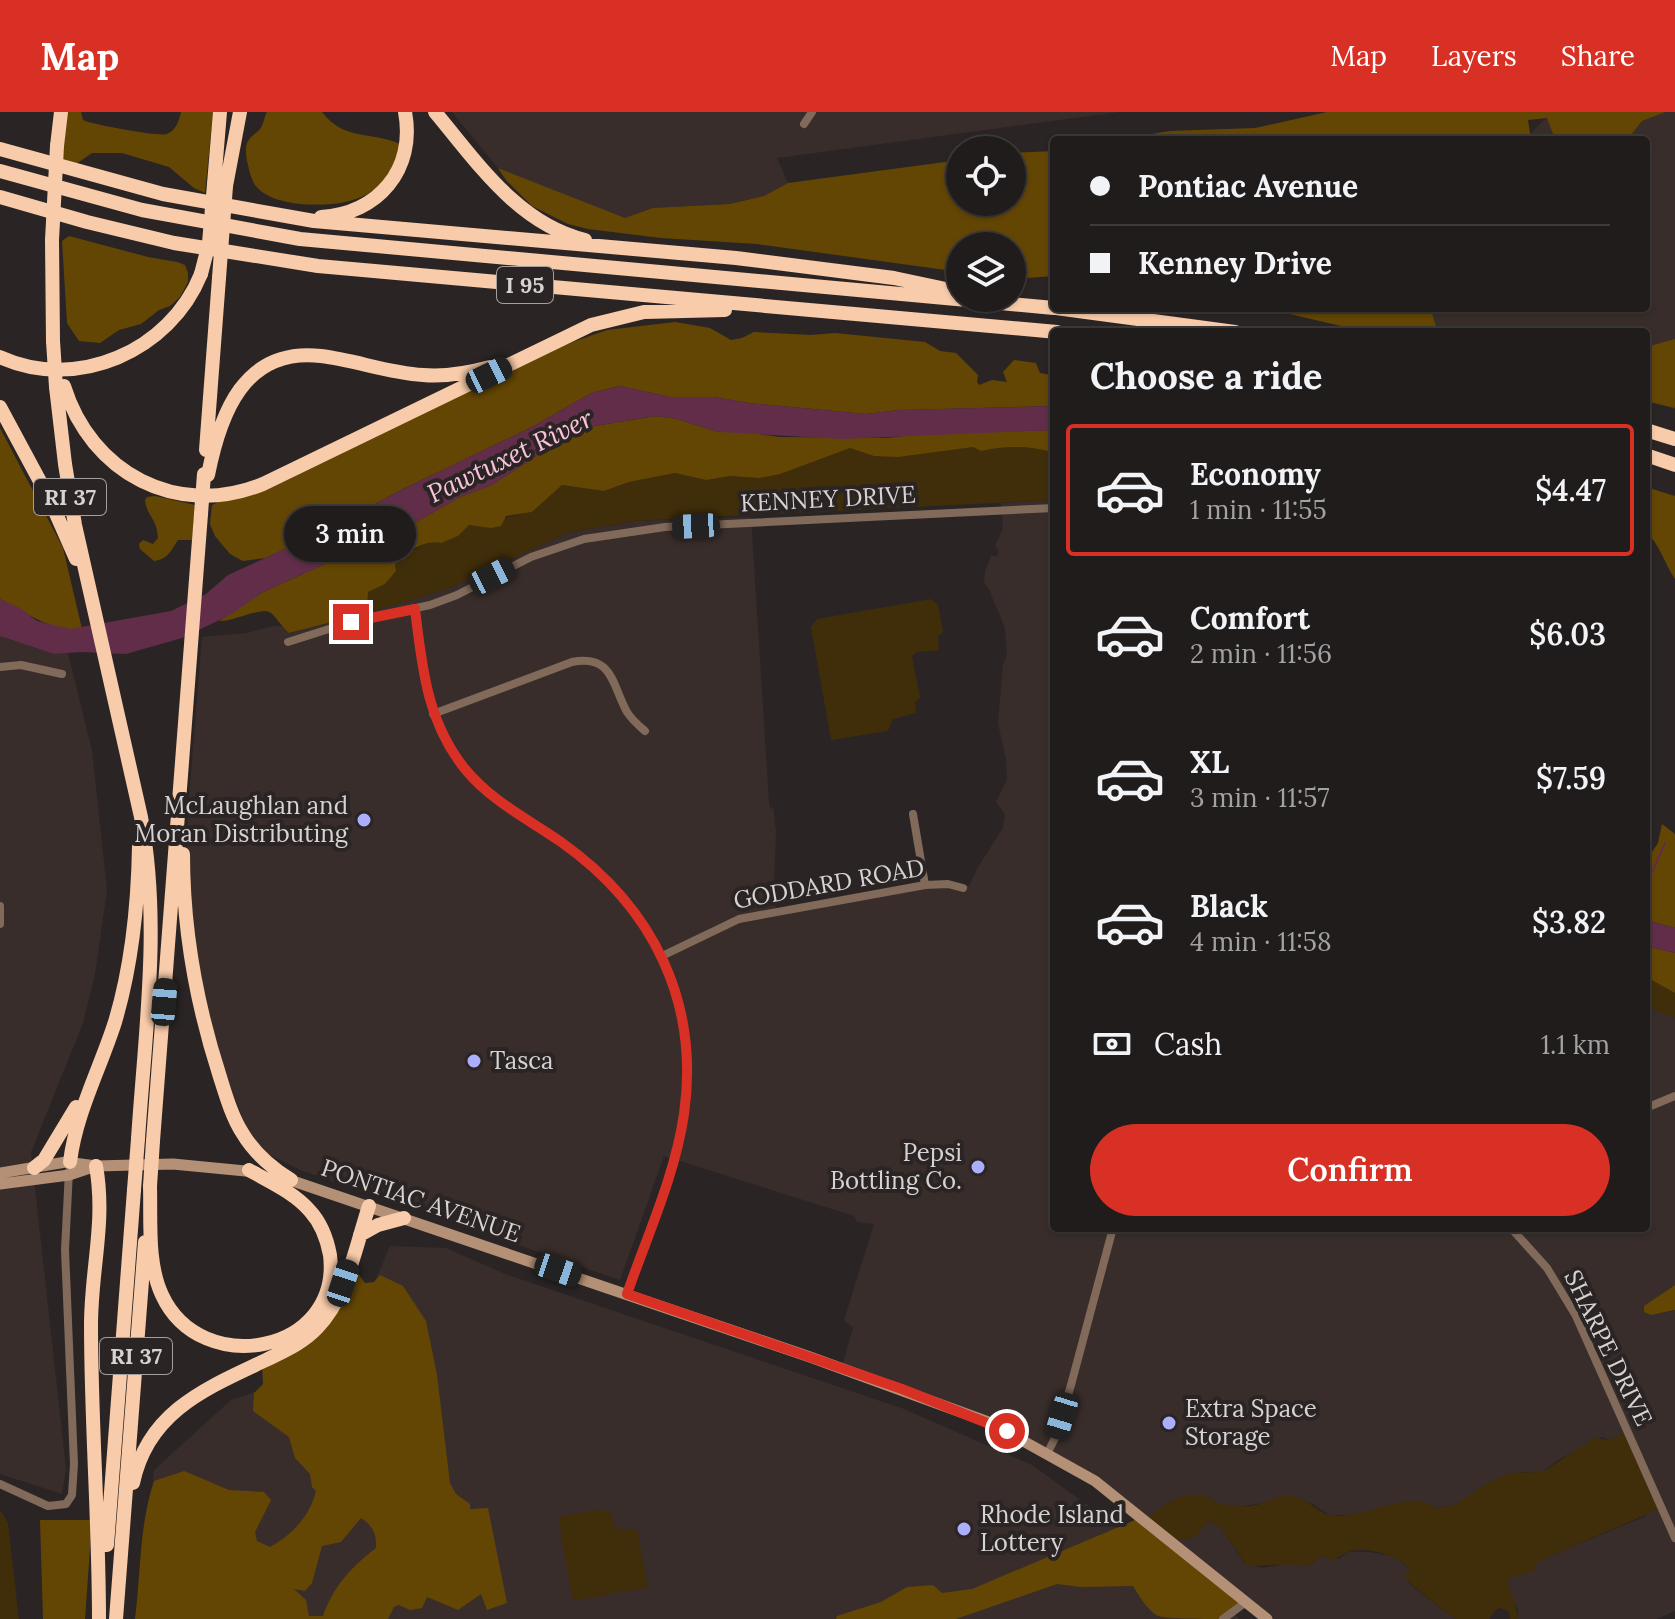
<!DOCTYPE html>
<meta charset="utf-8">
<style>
body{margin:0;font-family:Lora,serif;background:#282524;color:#f1f3f6;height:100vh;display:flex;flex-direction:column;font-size:30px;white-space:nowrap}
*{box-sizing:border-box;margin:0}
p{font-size:26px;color:#a2a1a3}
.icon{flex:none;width:44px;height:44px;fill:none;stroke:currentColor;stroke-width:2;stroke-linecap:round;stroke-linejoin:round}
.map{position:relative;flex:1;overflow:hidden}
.sheet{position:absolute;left:1050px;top:216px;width:600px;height:904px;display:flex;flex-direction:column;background:#201c1b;border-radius:8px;box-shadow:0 2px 6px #0004,0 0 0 2px #3d3a3a}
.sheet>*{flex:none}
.top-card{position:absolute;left:1050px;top:24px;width:600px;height:176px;border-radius:8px;box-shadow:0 2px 6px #0004,0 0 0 2px #3d3a3a;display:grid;align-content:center;height:176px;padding:0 40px;background:#201c1b}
.fabs{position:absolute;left:946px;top:24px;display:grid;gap:16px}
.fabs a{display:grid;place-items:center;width:80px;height:80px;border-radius:50%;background:#201c1b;box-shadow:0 2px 6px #0004,0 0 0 2px #3d3a3a;font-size:40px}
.end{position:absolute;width:36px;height:36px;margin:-18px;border:10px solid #d93025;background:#fff;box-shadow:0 0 0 4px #fff}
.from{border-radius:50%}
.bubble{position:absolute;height:56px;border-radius:28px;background:#201c1b;box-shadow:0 2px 6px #0004,0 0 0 2px #3d3a3a;font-size:26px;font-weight:600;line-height:56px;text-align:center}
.car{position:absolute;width:24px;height:48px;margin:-24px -12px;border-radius:10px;box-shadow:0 0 6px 2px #0007;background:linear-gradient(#222 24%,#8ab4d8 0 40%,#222 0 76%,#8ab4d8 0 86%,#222 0)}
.top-card b{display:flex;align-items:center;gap:28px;height:76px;font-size:30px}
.top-card b+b{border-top:2px solid #3d3a3a}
.top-card i{width:20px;height:20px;background:#f1f3f6}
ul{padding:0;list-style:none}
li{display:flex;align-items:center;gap:24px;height:132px;margin:0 16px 12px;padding:0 24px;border:4px solid transparent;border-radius:8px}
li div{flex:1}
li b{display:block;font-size:30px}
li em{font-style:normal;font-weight:600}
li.on{border-color:#d93025}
li>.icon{width:72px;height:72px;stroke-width:1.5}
h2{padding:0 40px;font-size:36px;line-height:96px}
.pay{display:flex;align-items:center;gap:20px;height:88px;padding:0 40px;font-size:30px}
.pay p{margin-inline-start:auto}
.primary-button{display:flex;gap:16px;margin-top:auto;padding:16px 40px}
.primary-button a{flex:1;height:92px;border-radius:48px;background:#d93025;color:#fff;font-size:32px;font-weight:600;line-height:92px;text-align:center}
header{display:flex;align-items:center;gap:48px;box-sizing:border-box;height:112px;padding:0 40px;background:#d93025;color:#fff}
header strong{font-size:38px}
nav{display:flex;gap:44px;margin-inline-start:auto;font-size:28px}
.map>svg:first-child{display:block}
</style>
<header>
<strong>Map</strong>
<nav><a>Map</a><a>Layers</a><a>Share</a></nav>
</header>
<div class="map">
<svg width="1675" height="1507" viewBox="0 0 1675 1507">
<rect width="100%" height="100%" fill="#2a2524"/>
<path fill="#382d2a" d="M452,0H1119L777,46L788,71L764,84L730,92L653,96L625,107L498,56Z
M1587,0H1675V297L1646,289V220H1445L1431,213L1427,196H1646V28H1524L1544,8Z
M1054,388V1116H1646V894L1675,906V1173L1646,1193L1664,1201L1675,1198V1499L1657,1507H1518V1497L1511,1486L1506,1467L1522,1462L1536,1450L1646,1404L1609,1328L1602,1325L1558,1348L1543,1360H1520L1455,1393L1435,1396L1401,1390L1395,1394L1357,1403H1329L1313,1392L1286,1384L1270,1390L1237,1395L1218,1392L1209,1385L1171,1389L1146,1408L1021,1325L842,1254L853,1216L844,1208L874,1112L857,1110L854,1104L664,1044L620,1168L303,1059L267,1042L248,1019L225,961L208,902L193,820L187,744L188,697L202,525L246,521L274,514H282L290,521L367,501L447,477L567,421L635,409L751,405L769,691L771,698L773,694L776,720L774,771L776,797L942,768L969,774L978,755L1003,716L1005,702L996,690L1007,668L1006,648L998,611L1003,553L1007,542L1005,516L989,477L984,471L985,459L991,444H997L999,440L995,434L1003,417L1001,391Z
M0,524L54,542L68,541L92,639L107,778L95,862L83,911L31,1040L66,1356L62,1382L0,1362Z
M390,1134L446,1136L505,1162L904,1297L1032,1353L1214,1485L1240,1507H141L154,1358L231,1288L292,1268L351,1225Z
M1208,1409L1221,1416L1244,1451L1263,1456L1291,1451L1307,1454L1325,1443L1339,1447L1348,1440H1369L1393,1444L1410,1457L1408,1471L1455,1507H1269L1171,1430L1195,1425Z"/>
<path fill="#402e0a" d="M973,335L981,339C1005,334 1030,333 1054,341V388L634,409L567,421L447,477L367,501L368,480L385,472L396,459L395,453L401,444L427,431L458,424L469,413L532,400L562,373L604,379L629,370L675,361L706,368L730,364L759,366L850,336L874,344Z
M931,487L938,493L943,519L938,525L939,538L917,540L912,544L920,586L915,590L916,601L893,607L888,619L831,628L811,515L817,507Z
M1646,865L1675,881V906L1646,894Z
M1627,1320L1659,1397L1537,1450L1535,1458L1507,1467C1510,1481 1517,1493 1518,1507H1510L1509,1500L1501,1496L1497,1497L1489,1507H1455L1408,1470L1404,1464L1410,1457C1396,1443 1368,1434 1348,1440C1342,1442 1337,1447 1331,1449L1324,1443L1307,1454C1286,1450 1267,1455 1246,1453L1221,1416L1208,1409L1195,1425L1171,1430L1146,1408C1160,1395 1184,1377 1205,1384C1216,1388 1206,1385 1216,1390C1225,1394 1242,1395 1251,1394C1262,1393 1275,1385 1285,1384C1303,1381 1315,1400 1330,1403C1363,1410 1410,1374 1435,1396L1455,1393L1487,1371L1509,1361L1543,1360L1594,1326L1609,1328Z
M603,1397L611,1401L615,1416L637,1418L648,1475L573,1489L558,1405Z
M0,1398L8,1411L19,1507H0Z"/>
<path fill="#644604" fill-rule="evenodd" d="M67,0H81L83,8C90,12 159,25 167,22C176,18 179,9 181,0H213L205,81L194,76L169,55L122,41H92L76,52L62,49Z
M267,0H322C344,29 370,19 400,32C388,87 349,95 300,92C284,90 265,86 255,73C251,67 249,57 247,49C246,43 245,37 247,31C250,24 256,22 260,17C264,12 264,5 267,0Z
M1327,0H1665L1642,9L1630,24L1615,28H1563L1561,23L1553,22L1547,6L1528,8L1531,28H1116L1170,19L1255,16Z
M1054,39V164L1012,167V134H960V160L757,132L661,126L588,117L568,112L532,94L506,68L498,56L625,106L653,96L730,92L764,84L788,71L960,48V90H1012V41Z
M69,124L148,145L177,150L185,153L188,161V170L180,185L170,194L159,198L141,212L119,218L100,231L79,229L67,211L62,129Z
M1263,196H1430L1438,220H1367Z
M675,210L710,216L731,228L742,226L754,220L811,223L835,221L925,230L940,239L956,241L978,263L977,270L979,273L992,268L1007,270L1003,260L1014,248L1036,251L1040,261L1050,263L1054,257V294L900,298L866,302L748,291L714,285H670L620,274L591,281L532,315L399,379L333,415L265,446L243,449L230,442L215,424L210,412L212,393L570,231L607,218Z
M1675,227V296L1646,289V235Z
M656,304L677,307L718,320L740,319L779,325L887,326L922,322L1054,318V341C1030,333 1005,334 981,339L973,335L898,345L874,344L850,336L780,362L759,366L730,364L706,368L675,361L629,370L604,379L562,373L532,400L506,404L501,414L491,416L469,413L458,424L441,431C426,427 404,440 395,453L396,459L385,472L368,480L367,501L289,521C282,515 277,506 271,501C262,494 233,510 219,509L263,480L411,413L460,385L492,373L548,336L574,322L594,314Z
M0,316L63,436L82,517C46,519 30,501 0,487Z
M1646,375L1675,384V467C1664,451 1660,432 1646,420Z
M155,384L195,393L192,428H178C171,438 169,447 154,449L140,437L139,432L143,428L153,432L158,426C157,406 147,405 145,388L147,385Z
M1662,712L1675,722V816L1646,808V749L1658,731Z
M1646,834L1675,841V881L1646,865Z
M357,1160L365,1171L374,1170L380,1163L403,1174L426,1209L437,1263L450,1371L456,1382L470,1392V1397L488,1396L507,1491L487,1498L481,1482L458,1498L427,1485L422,1496L410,1498L399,1493L394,1495L388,1507H135C141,1460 139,1414 154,1369L184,1359L229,1378L264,1380L271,1388L255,1420L257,1429L270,1435C292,1423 310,1404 316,1379L312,1375L310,1362L295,1346L289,1325L253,1299L254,1281L263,1272L262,1251L289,1237L348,1163ZM361,1406C372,1413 377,1422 376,1436C352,1454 333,1475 323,1504H309L306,1488L294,1477L305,1479L312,1471L322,1434L341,1430Z
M1675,1173V1198L1651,1203L1644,1200V1194Z
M1140,1406L1243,1488L1223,1507C1209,1507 1169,1507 1158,1504C1147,1498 1140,1485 1133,1474L1081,1475L1057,1472L956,1507H836L837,1504L881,1490L907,1475L933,1473L942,1481L972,1477Z
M40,1408H92L85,1507H43Z"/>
<path fill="#622d49" d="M621,274L670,285H714L748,291L866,302L900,298L1054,294V318L842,327L718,320L677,307L656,304L594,314L548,336L492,373L460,385L411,413L263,480L230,503L182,526L126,542L82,540L54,542L0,524V487L20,496L37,509L70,517L171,499L206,482L228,463L333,415L399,379L532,315L591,281Z
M1646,808L1675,816V841L1646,834Z"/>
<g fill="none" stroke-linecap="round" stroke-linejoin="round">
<path stroke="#622d49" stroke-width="2" d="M1646,774L1665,731"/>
<path stroke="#816a5a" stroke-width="8" d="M804,12L812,0
M415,497C421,555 427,610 465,657C490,689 528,707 561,730C653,794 700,890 684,1003C674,1064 647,1124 627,1182
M288,530L351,510L430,493L457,483L531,445L584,427L665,415L1054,396
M0,555L21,553L62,562
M433,602L572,550C613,542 612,573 627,600C632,608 638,613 645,619
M913,702L925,773
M0,794V812
M662,844L739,807L925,773L948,772L963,776
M1646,996L1675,984
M1511,1116L1547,1156L1576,1204L1675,1426
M1047,1342L1055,1326L1071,1273L1113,1116
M0,1372L48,1394L66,1392L72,1383L74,1352L65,1138L69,1059
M1223,1507L1246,1490"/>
<path stroke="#b49076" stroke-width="11" d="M0,1061L66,1050L96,1054L173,1052L256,1060
M284,1066L810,1245L991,1311L1095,1369L1267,1507
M0,1072L69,1063L96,1054"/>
<path stroke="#f8cbaa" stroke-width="14" d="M435,0C477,50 518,112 585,128
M57,34L61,0
M0,37L163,82L314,109L736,146L894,166L960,180
M0,59L142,98L300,127L1054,196
M214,72L220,0
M226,74L240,0
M0,85L87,110L174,131L318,154L1057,220
M321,105C378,102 416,57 405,0
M52,128L53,229
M1056,196L1235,220
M0,245C77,280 170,239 201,162
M64,274C91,361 177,407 263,372L591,213L644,200L725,198
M56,275L65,352L75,413L141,705C161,811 145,920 138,1027
M0,295L50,388L76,447
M1646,318L1675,327
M206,338L219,166
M1646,343L1675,353
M208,363C220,302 244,235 321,244C355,248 388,261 423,263C446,265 468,261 490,255
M183,742C183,818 197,894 220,965C226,984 232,1005 243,1022C255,1042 272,1056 291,1068
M153,1029L201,402
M70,1050C76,1001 100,957 115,910C132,853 138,793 139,734
M96,1054C106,1110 91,1157 91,1213C91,1311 99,1409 99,1507
M34,1056L44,1048L76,995
M150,1074C151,1109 147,1151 162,1183C201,1268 342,1241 330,1143C327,1127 321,1111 310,1099C295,1081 270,1070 249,1058
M360,1123L378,1113L404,1106
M133,1371C148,1299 207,1276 266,1248C284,1239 303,1231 317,1216C347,1186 356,1133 369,1094
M107,1433L134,1078
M116,1507L145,1130"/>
<path stroke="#f8cbaa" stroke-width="14" d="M52,128L57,34
M201,162L209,131L214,72
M219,166L226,74
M53,229L56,275
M201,402L204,362
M150,1074L153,1029
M134,1078L138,1027"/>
</g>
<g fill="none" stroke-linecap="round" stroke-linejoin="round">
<path stroke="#d93025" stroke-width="10" d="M351,510L415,497C422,555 427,610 465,657C491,689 528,707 561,730C653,795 700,890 684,1002C675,1064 647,1124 627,1182L902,1277L1007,1319"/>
</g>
<g fill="#abaffb" stroke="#2a2524" stroke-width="3">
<circle cx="364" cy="708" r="8"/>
<circle cx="474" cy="949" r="8"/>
<circle cx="978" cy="1055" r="8"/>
<circle cx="1169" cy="1311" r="8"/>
<circle cx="964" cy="1417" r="8"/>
</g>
<g text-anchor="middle" stroke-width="8" stroke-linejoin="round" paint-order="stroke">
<g fill="#2a2524" stroke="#a39f9e" stroke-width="2">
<rect x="497" y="155" width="56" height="36" rx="6"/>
<rect x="34" y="367" width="72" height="36" rx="6"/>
<rect x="100" y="1226" width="72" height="36" rx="6"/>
</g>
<g font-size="22" font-weight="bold" fill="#d7d3d2">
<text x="525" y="181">I 95</text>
<text x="70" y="393">RI 37</text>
<text x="136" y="1252">RI 37</text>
</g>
<g font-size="24" fill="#d7d3d2" stroke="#2a2524">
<text transform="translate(828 387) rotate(-3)" y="8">KENNEY DRIVE</text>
<text transform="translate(829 772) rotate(-10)" y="8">GODDARD ROAD</text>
<text transform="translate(421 1089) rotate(19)" y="8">PONTIAC AVENUE</text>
<text transform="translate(1608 1236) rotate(64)" y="8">SHARPE DRIVE</text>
</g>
<g font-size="24" fill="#d7d3d2" stroke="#2a2524" text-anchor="start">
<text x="348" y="702" text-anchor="end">McLaughlan and<tspan x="348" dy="28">Moran Distributing</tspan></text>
<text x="490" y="957">Tasca</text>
<text x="962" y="1049" text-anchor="end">Pepsi<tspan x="962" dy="28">Bottling Co.</tspan></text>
<text x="1185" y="1305">Extra Space<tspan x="1185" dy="28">Storage</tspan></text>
<text x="980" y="1411">Rhode Island<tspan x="980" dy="28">Lottery</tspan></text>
</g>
<g font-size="26" font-style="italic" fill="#f9c3dc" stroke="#2a2524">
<text transform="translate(510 344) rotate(-26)" y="9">Pawtuxet River</text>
</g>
</g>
</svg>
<div class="fabs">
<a><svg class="icon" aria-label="locate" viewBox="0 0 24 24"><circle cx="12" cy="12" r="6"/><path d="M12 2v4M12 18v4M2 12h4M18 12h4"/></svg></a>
<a><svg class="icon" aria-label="layers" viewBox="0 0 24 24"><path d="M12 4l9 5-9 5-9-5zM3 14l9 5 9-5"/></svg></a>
</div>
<i class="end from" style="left:1007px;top:1319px"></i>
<i class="end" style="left:351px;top:510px"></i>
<div class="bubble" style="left:284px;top:394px;width:132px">3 min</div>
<i class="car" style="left:489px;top:263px;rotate:64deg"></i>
<i class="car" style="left:696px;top:414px;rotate:267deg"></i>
<i class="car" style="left:492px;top:464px;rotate:63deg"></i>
<i class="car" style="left:164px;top:890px;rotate:5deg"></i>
<i class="car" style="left:558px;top:1158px;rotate:109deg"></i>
<i class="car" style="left:343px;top:1171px;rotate:18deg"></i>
<i class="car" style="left:1062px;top:1304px;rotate:197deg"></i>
<div class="top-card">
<b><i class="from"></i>Pontiac Avenue</b>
<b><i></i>Kenney Drive</b>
</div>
<section class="sheet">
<h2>Choose a ride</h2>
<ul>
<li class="on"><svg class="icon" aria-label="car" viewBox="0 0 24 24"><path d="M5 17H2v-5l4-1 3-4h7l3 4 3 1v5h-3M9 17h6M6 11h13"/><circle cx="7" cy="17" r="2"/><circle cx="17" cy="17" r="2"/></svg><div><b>Economy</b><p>1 min · 11:55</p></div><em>$4.47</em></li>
<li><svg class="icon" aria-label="car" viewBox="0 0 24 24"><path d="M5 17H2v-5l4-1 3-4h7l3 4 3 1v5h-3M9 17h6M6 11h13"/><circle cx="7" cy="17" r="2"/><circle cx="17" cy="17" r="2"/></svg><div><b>Comfort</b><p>2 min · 11:56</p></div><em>$6.03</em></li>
<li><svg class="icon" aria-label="car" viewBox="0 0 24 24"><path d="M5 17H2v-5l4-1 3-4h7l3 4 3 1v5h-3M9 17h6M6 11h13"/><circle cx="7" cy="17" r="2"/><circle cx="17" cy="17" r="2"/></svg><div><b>XL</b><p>3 min · 11:57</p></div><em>$7.59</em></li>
<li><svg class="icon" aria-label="car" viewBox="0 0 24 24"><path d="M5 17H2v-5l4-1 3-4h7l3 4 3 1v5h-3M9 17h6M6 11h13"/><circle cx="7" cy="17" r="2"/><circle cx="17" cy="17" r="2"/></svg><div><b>Black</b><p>4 min · 11:58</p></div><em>$3.82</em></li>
</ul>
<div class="pay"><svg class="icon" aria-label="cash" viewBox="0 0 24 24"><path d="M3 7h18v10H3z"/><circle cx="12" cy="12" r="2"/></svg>Cash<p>1.1 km</p></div>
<div class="primary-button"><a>Confirm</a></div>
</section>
</div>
